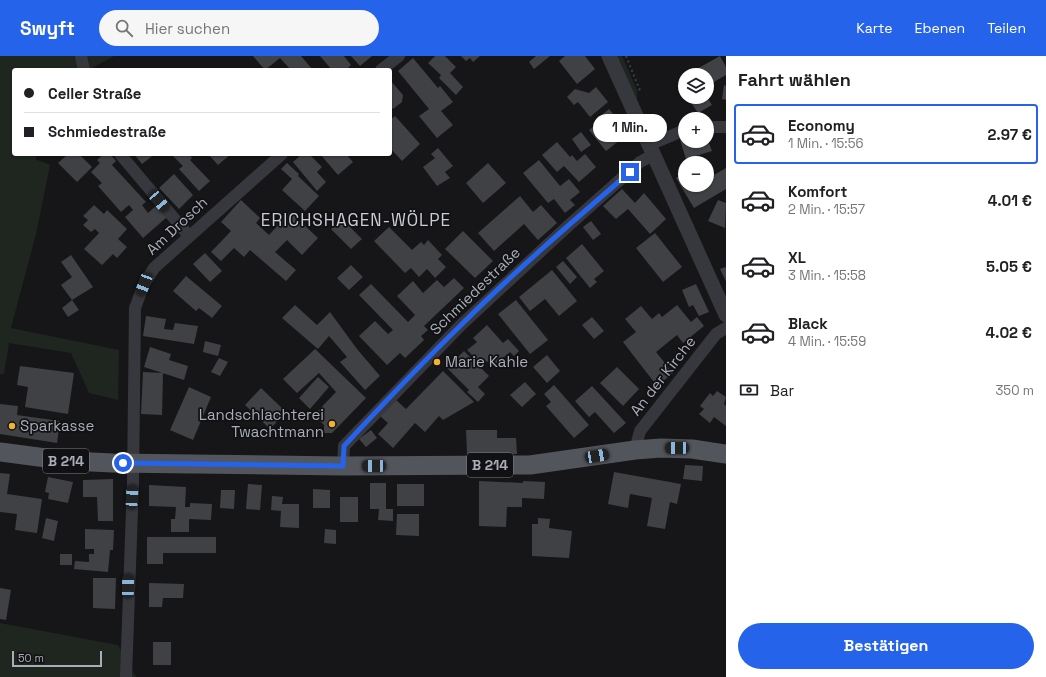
<!DOCTYPE html>
<html lang="de">
<meta charset="utf-8">
<style>
body{margin:0;font-family:"Space Grotesk",sans-serif;background:#f6f6f6;color:#202124;height:100vh;display:flex;flex-direction:column;font-size:15px;white-space:nowrap}
*{box-sizing:border-box;margin:0}
p{font-size:13px;color:#757577}
.icon{flex:none;width:22px;height:22px;fill:none;stroke:currentColor;stroke-width:2;stroke-linecap:round;stroke-linejoin:round}
.map{position:relative;flex:1;overflow:hidden}
.sheet{display:flex;flex-direction:column;background:#fff;width:320px}
.sheet>*{flex:none}
.banner{position:absolute;left:12px;top:12px;width:380px;height:88px;border-radius:4px;box-shadow:0 1px 3px #0004;display:grid;align-content:center;height:88px;padding:0 12px;background:#fff}
.tools{position:absolute;left:678px;top:12px;display:grid;gap:8px}
.tools a{display:grid;place-items:center;width:36px;height:36px;border-radius:50%;background:#fff;box-shadow:0 1px 3px #0004;font-size:20px}
.scale{position:absolute;left:12px;bottom:10px;width:90px;box-sizing:border-box;padding-left:4px;border:2px solid #a8adb8;border-top:0;font-size:11px;line-height:14px;white-space:nowrap;color:#a8adb8;-webkit-text-stroke:3px #111113;paint-order:stroke}
.end{position:absolute;width:18px;height:18px;margin:-9px;border:5px solid #2563eb;background:#fff;box-shadow:0 0 0 2px #fff}
.from{border-radius:50%}
.bubble{position:absolute;height:28px;border-radius:14px;background:#fff;box-shadow:0 1px 3px #0004;font-size:13px;font-weight:600;line-height:28px;text-align:center}
.car{position:absolute;width:12px;height:24px;margin:-12px -6px;border-radius:5px;box-shadow:0 0 3px 1px #0007;background:linear-gradient(#222 24%,#8ab4d8 0 40%,#222 0 76%,#8ab4d8 0 86%,#222 0)}
.banner b{display:flex;align-items:center;gap:14px;height:38px;font-size:15px}
.banner b+b{border-top:1px solid #e0e0e0}
.banner i{width:10px;height:10px;background:#202124}
ul{padding:0;list-style:none}
li{display:flex;align-items:center;gap:12px;height:60px;margin:0 8px 6px;padding:0 4px;border:2px solid transparent;border-radius:4px}
li div{flex:1}
li b{display:block;font-size:15px}
li em{font-style:normal;font-weight:600}
li.active{border-color:#2563eb}
li>.icon{width:36px;height:36px;stroke-width:1.5}
h2{padding:0 12px;font-size:18px;line-height:48px}
.pay{display:flex;align-items:center;gap:10px;height:44px;padding:0 12px;font-size:15px}
.pay p{margin-inline-start:auto}
.action{display:flex;gap:8px;margin-top:auto;padding:8px 12px}
.action a{flex:1;height:46px;border-radius:24px;background:#2563eb;color:#fff;font-size:16px;font-weight:600;line-height:46px;text-align:center}
header{display:flex;align-items:center;gap:24px;box-sizing:border-box;height:56px;padding:0 20px;background:#2563eb;color:#fff}
header strong{font-size:19px}
nav{display:flex;gap:22px;margin-inline-start:auto;font-size:14px}
.search{width:280px;height:36px;background:#f6f6f6;display:flex;align-items:center;gap:10px;box-sizing:border-box;padding:0 14px;border-radius:22px;color:#757577;font-size:15px}
main{display:flex;flex:1;min-height:0}
.map>svg:first-child{display:block}
</style>
<header>
<strong>Swyft</strong>
<div class="search"><svg class="icon" aria-label="search" viewBox="0 0 24 24"><circle cx="10" cy="10" r="6"/><path d="M15 15l6 6"/></svg>Hier suchen</div>
<nav><a>Karte</a><a>Ebenen</a><a>Teilen</a></nav>
</header>
<main>
<div class="map">
<svg width="726" height="621" viewBox="0 0 726 621">
<rect width="100%" height="100%" fill="#161618"/>
<path fill="#1e261f" d="M0,0H114L92,12L84,14H14V98H38L35,103L50,109L36,178L11,272L119,294L118,344L89,337L71,297L9,287L4,318H0Z
M615,0H622L637,34V51Z
M0,567L118,589L136,621H0Z"/>
<path fill="#404145" d="M253,0H301L313,14H291L280,2L265,14Z
M320,0H344L351,9L346,14H332Z
M351,0H372L360,10Z
M435,0H445L456,11L450,17L463,31L456,39L439,22L441,19L428,7Z
M461,0H480L473,6L470,2L466,5Z
M536,0H550L534,13L529,6Z
M565,0H585L595,13L577,28L559,5Z
M720,0L726,11V19L707,30V19H686Z
M413,2L438,32L440,30L453,46L441,55L453,69L437,82L419,60L429,53L398,15Z
M685,20V34L679,23Z
M390,24L403,39L402,46L393,53L390,49Z
M724,29L726,30V44L722,43Z
M596,31L608,46L590,61L578,46L574,49L567,41L575,33L589,37Z
M704,41H707L712,49L698,57L692,48Z
M609,53L619,65L610,71L620,84L606,95L589,74L598,67L596,64Z
M395,60L420,88L402,105L390,92V64Z
M581,76L591,89L581,96L572,83Z
M685,82V85H707V82L712,95L686,103L680,84Z
M557,86L570,101L572,99L577,105L585,98L596,111L579,126L564,110L557,116L542,99Z
M438,92L453,110L445,116L450,122L437,130L423,111L435,102L431,98Z
M68,98H79L92,111L77,126L58,107Z
M104,98H110L116,105L112,109L146,146L142,149L148,157L157,149L167,161L143,182L125,161L133,154L129,149L121,156L98,130L102,127L91,116L100,107L97,104Z
M134,98H155L142,108Z
M171,98H189L192,102L190,104L210,125L199,135L179,113L183,110Z
M208,98H231L218,109Z
M302,98H309L322,111L317,116L326,126L317,135L293,106Z
M320,98H346L353,106L338,119Z
M539,104L560,130L569,123L580,136L570,144L575,149L565,157L554,143L548,147L523,117Z
M287,107L299,118L298,120L319,140L305,155L282,134L292,123L281,113Z
M488,107L506,127L483,147L466,127Z
M726,112V133L694,152L676,122L685,116V129H707V123Z
M174,118L193,139L179,153L159,132Z
M622,133L635,147L644,137L666,163L650,178L628,153L616,163L603,150Z
M520,140L533,156L541,149L557,167L538,184L524,168L494,195L478,177Z
M241,144L260,162L256,167L269,179L290,156L318,182L302,199L287,184L275,196L296,214L286,225L250,194L244,201L234,192L221,205L211,196L231,175L221,166Z
M718,144L726,147L725,172L708,165Z
M94,149L104,158L107,154L127,173L118,183L127,191L117,202L113,198L102,209L84,193L99,177L95,173L91,176L83,169L88,164L83,160Z
M342,163L362,183L351,193L331,173Z
M591,165L601,178L593,184L583,171Z
M389,171L412,194L421,186L424,189L428,184L442,199L438,203L446,211L435,222L427,213L419,221L411,212L405,217L374,185Z
M463,175L493,205L475,222L445,193Z
M655,177L682,211L663,226L636,192Z
M582,188L604,215L594,223L597,226L590,232L566,202Z
M205,197L222,215L210,226L193,208Z
M71,199L93,231L72,244L61,229L72,221L61,206Z
M563,205L577,221L570,228L556,211Z
M351,209L363,221L349,234L337,222Z
M725,211L726,212V225L720,213Z
M552,214L577,245L559,260L545,243L530,255L519,241Z
M186,220L222,250L212,262L199,252L196,255L173,235Z
M454,222L464,232L424,270L428,274L421,280L424,284L405,302L400,297L387,309L359,280L375,265L388,278L393,274L359,239L371,228L408,266L415,259L397,240L413,225L423,237L437,224L444,231Z
M696,228L709,256L699,260L693,249L689,251L682,234Z
M72,244L79,254L68,261L62,252Z
M516,244L548,284L530,298L498,258Z
M295,249L317,269L330,256L357,293L380,320L365,334L340,306L347,301L329,280L318,293L282,262Z
M677,249L691,266L697,261L704,270L683,287L677,279L656,296L673,317L657,330L623,286L636,276L625,263L641,250L652,263L659,257L662,261Z
M146,260L166,263L164,273L173,274L175,267L198,270L194,288L143,280Z
M592,261L604,275L594,283L582,269Z
M487,269L503,287L508,283L519,295L514,300L510,296L497,307L477,304L467,294L477,286L473,282Z
M205,285L221,289L218,300L203,296Z
M150,291L171,298L169,304L188,310L184,324L144,311Z
M315,293L366,342L332,377H324V369L314,359L336,336L319,317L297,337L283,323Z
M464,295L489,320L478,331L485,338L478,346L467,336L469,334L447,312Z
M547,299L560,315L547,327L533,311Z
M219,302L228,306L220,320L211,316Z
M20,310L74,317L68,358L25,351L28,331L17,329Z
M617,311L639,333L623,350L600,327Z
M443,315L474,346L443,364L439,360L425,376L415,367L393,392L378,378L388,367L380,360L395,343L406,353Z
M143,316L163,317L162,359L141,358Z
M318,321L329,331L310,353L299,342Z
M525,326L536,338L522,351L510,339Z
M554,329L589,369L574,382L546,350L551,346L544,338Z
M592,330L626,367L614,377L595,356L589,361L575,345Z
M189,331L211,341L193,384L170,374Z
M261,332L286,356L270,373L245,349Z
M717,335L726,341L724,348L726,350V370L714,361L710,367L699,358L704,353L700,350L710,337L713,340Z
M0,348L18,350L17,359L60,365L57,387L0,378Z
M371,374L377,382L366,391L359,383Z
M466,374H497V382H516L517,398H467Z
M685,409L703,410L702,425L683,423Z
M614,416L681,428L677,448L670,446L665,473L647,470L652,442L630,438L628,452L608,448Z
M0,417L10,418L7,438L42,443L37,477L15,474L17,458L0,456Z
M48,421L73,426L68,447L48,443L49,437L45,436Z
M113,423V465H98L97,441H83V424Z
M479,425L523,427V425L545,426L544,443L522,442V451H507L506,471L479,470Z
M370,427H386V453H393V465L378,464L379,453H370Z
M248,428L262,429L260,454L246,453Z
M397,428H424V450H397Z
M149,429L186,431L185,451H190V447L212,448L211,464L189,463V476H171V463H175L176,451L149,450Z
M313,433L330,434V452H313Z
M221,434H235L234,453L220,452Z
M272,440L283,441L282,448H299V472L280,471L281,455L271,454Z
M340,441H358V466H340Z
M397,458H419V480L396,479Z
M46,462L58,465L54,485L42,482Z
M538,462L550,463L549,472L572,475L569,502L532,500V468H538Z
M85,473L114,474L113,494H110L108,516L74,513L75,505L89,506V498H94V493H85Z
M325,473L336,474V488L324,487Z
M147,481H216V497H163V508H147Z
M60,498H72V509H60Z
M93,522H116L115,553L93,552Z
M149,527L184,528L183,542H163L162,551H149Z
M0,532L11,534L6,564L0,563Z
M153,586H171V609H153Z"/>
<g fill="none" stroke-linecap="round" stroke-linejoin="round">
<path stroke="#3d3f44" stroke-width="2" stroke-dasharray="2 3" stroke-linecap="butt" d="M626,0L641,37"/>
<path stroke="#37383d" stroke-width="12" d="M81,0L84,14
M381,14L399,0
M707,71H726
M649,89L685,74
M120,98L189,180
M635,394L640,375L716,278L726,272
M343,410L344,390L461,269L568,170L640,106L653,99
M126,621L133,426L135,252L144,228L154,212L282,98"/>
<path stroke="#37383d" stroke-width="15" d="M609,0L726,259"/>
<path stroke="#53555c" stroke-width="19" d="M0,396L69,405L113,407L343,410L530,409L635,394L661,392L692,393L726,398"/>
</g>
<g fill="none" stroke-linecap="round" stroke-linejoin="round">
<path stroke="#2563eb" stroke-width="5" d="M123,407L343,410L344,390C382,349 420,309 460,270C514,216 572,166 630,116"/>
</g>
<g fill="#f2b134" stroke="#111113" stroke-width="1.5">
<circle cx="437" cy="306" r="4"/>
<circle cx="332" cy="368" r="4"/>
<circle cx="12" cy="370" r="4"/>
</g>
<g text-anchor="middle" stroke-width="3.5" stroke-linejoin="round" paint-order="stroke">
<g fill="#111113" stroke="#7b7e86" stroke-width="1">
<rect x="43" y="393" width="46" height="24" rx="3"/>
<rect x="467" y="397" width="46" height="24" rx="3"/>
</g>
<g font-size="14" font-weight="bold" fill="#a8adb8">
<text x="66" y="410">B 214</text>
<text x="490" y="414">B 214</text>
</g>
<g font-size="15" fill="#a8adb8" stroke="#111113">
<text transform="translate(177 170) rotate(-43)" y="5">Am Drosch</text>
<text transform="translate(475 235) rotate(-44)" y="5">Schmiedestraße</text>
<text transform="translate(663 320) rotate(-52)" y="5">An der Kirche</text>
</g>
<g font-size="15" fill="#a8adb8" stroke="#111113" text-anchor="start">
<text x="445" y="311">Marie Kahle</text>
<text x="324" y="364" text-anchor="end">Landschlachterei<tspan x="324" dy="17">Twachtmann</tspan></text>
<text x="20" y="375">Sparkasse</text>
</g>
<g font-size="17" letter-spacing="1" fill="#c9ccd4" stroke="#111113">
<text x="356" y="170">ERICHSHAGEN-WÖLPE</text>
</g>
</g>
</svg>
<div class="tools">
<a><svg class="icon" aria-label="layers" viewBox="0 0 24 24"><path d="M12 4l9 5-9 5-9-5zM3 14l9 5 9-5"/></svg></a>
<a>+</a>
<a>−</a>
</div>
<div class="scale">50 m</div>
<i class="end from" style="left:123px;top:407px"></i>
<i class="end" style="left:630px;top:116px"></i>
<div class="bubble" style="left:593px;top:58px;width:74px">1 Min.</div>
<i class="car" style="left:159px;top:145px;rotate:140deg"></i>
<i class="car" style="left:144px;top:228px;rotate:201deg"></i>
<i class="car" style="left:677px;top:392px;rotate:270deg"></i>
<i class="car" style="left:597px;top:400px;rotate:80deg"></i>
<i class="car" style="left:374px;top:410px;rotate:270deg"></i>
<i class="car" style="left:132px;top:441px;rotate:3deg"></i>
<i class="car" style="left:128px;top:530px;rotate:1deg"></i>
<div class="banner">
<b><i class="from"></i>Celler Straße</b>
<b><i></i>Schmiedestraße</b>
</div>
</div>
<section class="sheet">
<h2>Fahrt wählen</h2>
<ul>
<li class="active"><svg class="icon" aria-label="car" viewBox="0 0 24 24"><path d="M5 17H2v-5l4-1 3-4h7l3 4 3 1v5h-3M9 17h6M6 11h13"/><circle cx="7" cy="17" r="2"/><circle cx="17" cy="17" r="2"/></svg><div><b>Economy</b><p>1 Min. · 15:56</p></div><em>2.97 €</em></li>
<li><svg class="icon" aria-label="car" viewBox="0 0 24 24"><path d="M5 17H2v-5l4-1 3-4h7l3 4 3 1v5h-3M9 17h6M6 11h13"/><circle cx="7" cy="17" r="2"/><circle cx="17" cy="17" r="2"/></svg><div><b>Komfort</b><p>2 Min. · 15:57</p></div><em>4.01 €</em></li>
<li><svg class="icon" aria-label="car" viewBox="0 0 24 24"><path d="M5 17H2v-5l4-1 3-4h7l3 4 3 1v5h-3M9 17h6M6 11h13"/><circle cx="7" cy="17" r="2"/><circle cx="17" cy="17" r="2"/></svg><div><b>XL</b><p>3 Min. · 15:58</p></div><em>5.05 €</em></li>
<li><svg class="icon" aria-label="car" viewBox="0 0 24 24"><path d="M5 17H2v-5l4-1 3-4h7l3 4 3 1v5h-3M9 17h6M6 11h13"/><circle cx="7" cy="17" r="2"/><circle cx="17" cy="17" r="2"/></svg><div><b>Black</b><p>4 Min. · 15:59</p></div><em>4.02 €</em></li>
</ul>
<div class="pay"><svg class="icon" aria-label="cash" viewBox="0 0 24 24"><path d="M3 7h18v10H3z"/><circle cx="12" cy="12" r="2"/></svg>Bar<p>350 m</p></div>
<div class="action"><a>Bestätigen</a></div>
</section>
</main>
